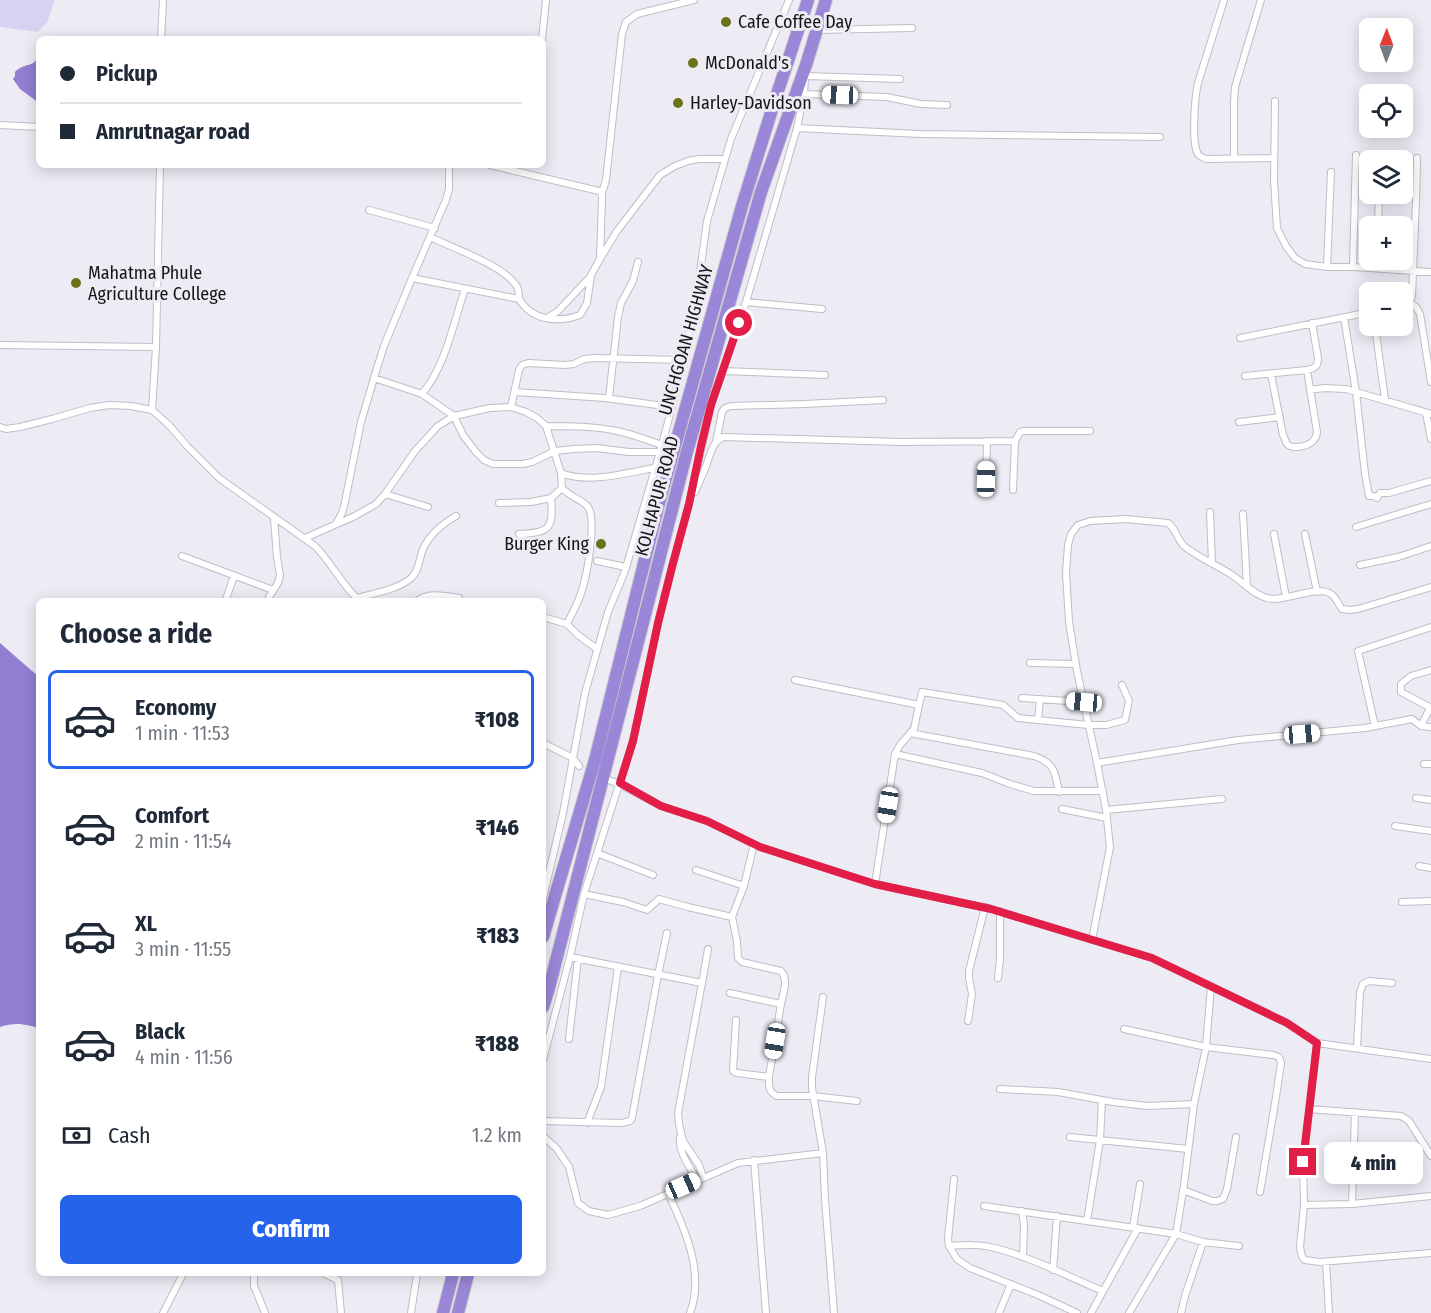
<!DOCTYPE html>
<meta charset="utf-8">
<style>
body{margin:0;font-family:"Fira Sans Condensed",sans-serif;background:#f2f2f3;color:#1f2937;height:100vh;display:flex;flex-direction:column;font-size:22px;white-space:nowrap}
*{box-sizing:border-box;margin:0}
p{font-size:20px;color:#747a83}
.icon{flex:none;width:33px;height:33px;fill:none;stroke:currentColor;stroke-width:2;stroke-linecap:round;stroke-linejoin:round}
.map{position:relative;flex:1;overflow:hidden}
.details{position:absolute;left:36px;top:598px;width:510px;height:678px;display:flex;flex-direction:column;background:#fff;border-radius:9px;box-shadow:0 3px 15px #0003}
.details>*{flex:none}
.top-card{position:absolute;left:36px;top:36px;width:510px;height:132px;border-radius:9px;box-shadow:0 3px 15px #0003;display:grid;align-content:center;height:132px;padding:0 24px;background:#fff}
.needle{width:39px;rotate:1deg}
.controls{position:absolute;left:1359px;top:18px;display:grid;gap:12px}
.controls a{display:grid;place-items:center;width:54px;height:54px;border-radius:9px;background:#fff;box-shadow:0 3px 15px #0003;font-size:30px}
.end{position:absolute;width:27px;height:27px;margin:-14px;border:8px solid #e11d48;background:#fff;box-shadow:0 0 0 3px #fff}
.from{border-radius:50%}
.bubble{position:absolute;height:42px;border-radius:9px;background:#fff;box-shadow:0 3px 15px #0003;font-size:20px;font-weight:800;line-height:42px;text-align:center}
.car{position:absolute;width:18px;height:36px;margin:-18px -9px;border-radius:8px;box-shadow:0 0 4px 2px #0007;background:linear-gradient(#fff 24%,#345 0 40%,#fff 0 76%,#345 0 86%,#fff 0)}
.top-card b{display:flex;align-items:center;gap:21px;height:57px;font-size:22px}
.top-card b+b{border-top:2px solid #e0e1e3}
.top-card i{width:15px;height:15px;background:#1f2937}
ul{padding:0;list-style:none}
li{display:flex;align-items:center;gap:18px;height:99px;margin:0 12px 9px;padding:0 12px;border:3px solid transparent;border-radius:9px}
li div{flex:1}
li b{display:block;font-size:22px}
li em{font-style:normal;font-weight:800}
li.active{border-color:#2563eb}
li>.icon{width:54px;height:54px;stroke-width:1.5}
h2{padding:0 24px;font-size:27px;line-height:72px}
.pay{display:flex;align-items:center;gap:15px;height:66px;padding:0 24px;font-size:22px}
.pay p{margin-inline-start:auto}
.button{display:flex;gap:12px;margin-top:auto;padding:12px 24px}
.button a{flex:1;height:69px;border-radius:9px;background:#2563eb;color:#fff;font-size:24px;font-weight:800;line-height:69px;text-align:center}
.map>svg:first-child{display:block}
</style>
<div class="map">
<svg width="1431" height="1313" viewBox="0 0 1431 1313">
<rect width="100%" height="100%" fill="#edecf5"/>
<path fill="#d8d2f2" d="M0,0H55L47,22L38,32L0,27Z"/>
<path fill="#937fd2" d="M39,54V103L20,89L13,79L15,76V72C24,62 35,69 39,54Z
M0,643L39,677V1028C23,1024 16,1022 0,1027Z"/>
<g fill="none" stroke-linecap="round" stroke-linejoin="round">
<g stroke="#bfbdc6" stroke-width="8">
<path id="street" d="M1224,0L1198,83C1195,96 1191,143 1198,154C1200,157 1202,157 1206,159L1274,158
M817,30L912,28
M161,39L163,0
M542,39L546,0
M806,76L900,79
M804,94L887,97L921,104L947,105
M1275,101L1274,180L1277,228L1286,246L1295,258L1305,264L1327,267H1353L1431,272
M0,125L39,127
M797,128L920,134L1160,137
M1234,159V103L1235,87L1261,0
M1380,160V156
M490,165L599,191L602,193V199L600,258
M602,193L606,180L622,34L626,22L637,14L694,0
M369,210L435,228
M1378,226L1379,194
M430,237C453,248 502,265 516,285C519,289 519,294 519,299
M1327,267L1331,172
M1353,267L1356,155
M412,278L519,299C532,321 558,323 580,315L587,303L591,275L600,259L617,231L660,175L675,166L688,161L699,159H725
M746,302L822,309
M1410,303L1416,307L1420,314L1431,382
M1402,307L1410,303L1412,296L1416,201L1417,158
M1344,317L1356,392L1365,474L1369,496H1374L1377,498L1380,493H1389L1431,481
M547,318L558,311L591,276
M1375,326L1385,400
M1240,338L1370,312
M0,345L156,347
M723,371L825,375
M1271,374L1283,435C1284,436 1286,443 1287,444C1293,450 1307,446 1312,442C1316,438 1316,437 1317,432L1307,370
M1245,376L1307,370C1315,368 1318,367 1318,358L1312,323
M374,378L422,394L454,416L463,435L476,452L484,460L493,464H523L532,462L555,451L574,449L596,448L629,452H659
M1310,390L1324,388L1346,389L1431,414
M515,392L605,398L672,407
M422,394C446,365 453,324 465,289
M609,398L618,317L621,303L633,281L638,262
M511,407L519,370L522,365L528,363L565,365L574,364L584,359L596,358L684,360
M152,410L156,347L160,165
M1426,413L1431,439
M1239,422L1280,417
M546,426C570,426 594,426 617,431C632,434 647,440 662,445
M0,427L6,429L20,427L52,419L90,408L109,405L131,406L152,410L169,425L187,446L219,478L315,546C332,563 342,586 361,602
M716,442L722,412L725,408L731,406L805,404L883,400
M561,473C589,484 625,473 654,468
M986,479L987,441
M1013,490L1015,441L1020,432L1024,431H1090
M695,492L705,469L712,449L716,442L723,437L902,442L1015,441
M385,494L428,507
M499,503L531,502L551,498L562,488
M1210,512L1212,563
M1243,514L1247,586
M336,524L342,513L345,502L361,422L377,368L384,346L412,278L446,200L449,189V165
M1356,527L1431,504
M519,534C549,533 554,529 551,498
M1274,534L1286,597
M1305,534L1317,592
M305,538L355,516L376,504L385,494L415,451L438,426L454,416L490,408L511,407L526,412L537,418L546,426L561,473L562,488C570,497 583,500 588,507C597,520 587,575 582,590C579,602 572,613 567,624
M182,556L273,590
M597,561L626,567
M1360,565L1398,557L1431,546
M269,597L278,583L280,575L277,557L274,518
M357,598C374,593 396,590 410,579C419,572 419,559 423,549C430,534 442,524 456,516
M225,602L234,576
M416,602C427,591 445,596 459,598
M543,617L567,624L578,635L597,649
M1030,663L1076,664
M1431,670L1411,676L1401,684V692L1431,708
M795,680L919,705L922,692L1003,705L1018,718L1088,725H1106L1125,720L1129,701L1122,685
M1022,698L1084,702
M1038,720L1040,699
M1375,726L1358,651L1431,627
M1421,726L1430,708
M910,733L1034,756C1055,763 1055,772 1059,792
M543,743L573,758L579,766
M895,754L982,773L1010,784L1034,791H1103
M1097,763L1238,740L1365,728L1412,719L1421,726L1431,727
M1424,764H1431
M606,779L619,784L661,806L707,821L760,847L875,884L991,909L1152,958L1287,1023L1317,1043L1431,1059
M1416,798L1431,800
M1062,809L1107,818
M1106,810L1222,799
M1395,826L1431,831
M597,853L653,875
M1419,866L1431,868
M696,870L744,886
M875,884L895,754L900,745L914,729L919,705
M584,894L623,902L647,910L659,899L688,907L732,917L744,886L754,844
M543,898L563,813L585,693L608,612L625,571L662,445L684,360L697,294L707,221L731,139L789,0
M1402,902L1431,901
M1092,940L1110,847L1106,810L1097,763L1077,671L1069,622L1066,573L1068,545L1071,534L1078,525L1090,521L1126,519L1168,523C1176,529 1177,539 1184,546C1197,557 1217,565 1232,575C1243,582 1254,595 1267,598C1285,603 1316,584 1331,594C1336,597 1338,604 1342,609L1350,610L1358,609L1431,587
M570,957L702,983L678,1113L679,1124L683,1141L699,1165L703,1177
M998,978L1000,958V911
M702,983L708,949
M730,993L781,1004C783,993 789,980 781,971L742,962L738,958L737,941L732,917
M823,997L812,1077V1088L823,1153
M736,1020L733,1071L737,1073L769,1077L781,1004
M968,1021L972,994L969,978V971L985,907
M1124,1029L1206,1047L1273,1055L1279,1057L1281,1063L1276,1097L1260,1192
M569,1039L578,958
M1317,1043L1303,1162L1304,1205L1300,1247L1302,1257L1305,1260L1320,1262L1431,1253
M1357,1048L1360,992L1363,984L1369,981L1392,983
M543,1060L570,957L584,894L633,741L658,623L672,567L689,504L711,405L746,302L797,128L804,94L805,78
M769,1077C769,1086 768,1092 777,1096H813L857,1101
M1000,1089L1058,1092L1113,1102L1148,1106L1194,1104
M1309,1109L1401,1116L1409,1121L1431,1156
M543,1121L622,1123L630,1121L632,1118L658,975L667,933
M587,1123L601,1087L618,967
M543,1136L557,1149L569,1167L578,1203L589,1211L608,1215L640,1206L738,1163L823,1153L825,1200L834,1313
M680,1137C678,1152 690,1167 697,1180
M1070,1137L1188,1149
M754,1160L766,1313
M954,1179L948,1239L949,1246L957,1259L970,1268L1038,1295L1077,1313
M1183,1190L1212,1201H1217L1223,1199L1227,1189L1236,1137
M668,1193C685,1229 705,1273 690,1313
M1352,1204L1355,1112
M1304,1205L1352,1204L1431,1196
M984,1206L1176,1234L1184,1185L1194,1104L1206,1047L1211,987
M1022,1211L1024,1225L1023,1257
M1087,1221L1100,1140L1102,1100
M1133,1227L1140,1184
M949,1246C964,1245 980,1244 995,1248C1031,1257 1069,1277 1103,1291
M1326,1262L1329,1313
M1053,1270L1057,1216
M254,1274V1286L265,1313
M325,1274L338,1280L341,1313
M163,1313L183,1274
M411,1313L417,1274
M999,1313L1011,1284
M1091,1313L1138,1228
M1129,1313L1176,1234L1203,1242L1239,1246
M1181,1313L1185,1296L1203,1242"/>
</g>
<g stroke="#ccc" stroke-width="14">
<path id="highway" d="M543,937L595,760L658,507L742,206L774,103L808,0
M543,1007L549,988L686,455L761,192L806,65L826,0
M443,1313L453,1274
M458,1313L468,1274"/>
</g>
<use href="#street" stroke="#fff" stroke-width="6"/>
<use href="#highway" stroke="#9a87d7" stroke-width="12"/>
</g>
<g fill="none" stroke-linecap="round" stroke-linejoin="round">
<path stroke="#e11d48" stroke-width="8" d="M739,323L711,405L701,446L689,504L672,567L658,623L633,741L620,783L661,806L707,821L760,847L856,878L875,884L991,909L1152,958L1287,1023L1317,1043L1303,1162"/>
</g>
<g fill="#6b7219" stroke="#edecf5" stroke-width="2">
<circle cx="726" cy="22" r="6"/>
<circle cx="693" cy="63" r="6"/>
<circle cx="678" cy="103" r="6"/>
<circle cx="76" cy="283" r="6"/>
<circle cx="601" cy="544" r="6"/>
</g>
<g text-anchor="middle" stroke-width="6" stroke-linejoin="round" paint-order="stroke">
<g font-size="18" fill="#151518" stroke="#edecf5" text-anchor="start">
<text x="738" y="28">Cafe Coffee Day</text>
<text x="705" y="69">McDonald's</text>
<text x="690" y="109">Harley-Davidson</text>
<text x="88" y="279">Mahatma Phule<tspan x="88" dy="21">Agriculture College</tspan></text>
<text x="589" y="550" text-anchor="end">Burger King</text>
</g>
<g font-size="18" fill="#151518" stroke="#edecf5">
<text transform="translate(686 340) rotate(-74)" y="6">UNCHGOAN HIGHWAY</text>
<text transform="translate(657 496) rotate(-75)" y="6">KOLHAPUR ROAD</text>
</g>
</g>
</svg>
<div class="controls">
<a><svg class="needle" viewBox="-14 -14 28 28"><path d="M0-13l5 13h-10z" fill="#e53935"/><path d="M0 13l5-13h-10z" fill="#747a83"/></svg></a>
<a><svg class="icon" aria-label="locate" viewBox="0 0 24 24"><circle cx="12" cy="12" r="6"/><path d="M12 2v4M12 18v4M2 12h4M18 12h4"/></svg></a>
<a><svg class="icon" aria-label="layers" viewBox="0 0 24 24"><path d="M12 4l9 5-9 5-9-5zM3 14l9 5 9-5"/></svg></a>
<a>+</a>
<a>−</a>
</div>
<i class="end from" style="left:739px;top:323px"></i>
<i class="end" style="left:1303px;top:1162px"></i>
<div class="bubble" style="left:1324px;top:1142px;width:99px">4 min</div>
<i class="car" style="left:840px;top:95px;rotate:272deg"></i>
<i class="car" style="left:986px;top:479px;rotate:1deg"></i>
<i class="car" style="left:1084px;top:702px;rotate:275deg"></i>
<i class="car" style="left:1302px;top:734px;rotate:85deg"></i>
<i class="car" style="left:888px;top:805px;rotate:189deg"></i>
<i class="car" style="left:775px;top:1041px;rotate:189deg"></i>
<i class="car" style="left:683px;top:1186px;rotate:66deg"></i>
<div class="top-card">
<b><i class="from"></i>Pickup</b>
<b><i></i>Amrutnagar road</b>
</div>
<section class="details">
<h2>Choose a ride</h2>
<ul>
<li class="active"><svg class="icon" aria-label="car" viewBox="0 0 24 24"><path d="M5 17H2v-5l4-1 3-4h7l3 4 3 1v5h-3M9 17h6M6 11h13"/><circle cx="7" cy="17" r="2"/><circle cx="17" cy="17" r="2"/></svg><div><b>Economy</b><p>1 min · 11:53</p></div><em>₹108</em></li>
<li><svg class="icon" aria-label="car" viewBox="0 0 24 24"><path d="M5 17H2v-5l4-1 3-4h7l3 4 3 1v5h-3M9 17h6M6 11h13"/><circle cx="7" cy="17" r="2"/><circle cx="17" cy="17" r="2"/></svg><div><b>Comfort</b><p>2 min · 11:54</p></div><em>₹146</em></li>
<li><svg class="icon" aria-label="car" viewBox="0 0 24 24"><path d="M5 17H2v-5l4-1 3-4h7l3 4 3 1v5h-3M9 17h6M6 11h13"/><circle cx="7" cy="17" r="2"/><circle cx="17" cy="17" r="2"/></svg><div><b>XL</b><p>3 min · 11:55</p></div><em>₹183</em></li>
<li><svg class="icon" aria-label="car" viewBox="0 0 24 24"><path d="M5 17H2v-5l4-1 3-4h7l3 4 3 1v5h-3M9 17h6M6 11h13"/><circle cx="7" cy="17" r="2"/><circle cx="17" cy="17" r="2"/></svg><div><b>Black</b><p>4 min · 11:56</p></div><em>₹188</em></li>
</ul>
<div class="pay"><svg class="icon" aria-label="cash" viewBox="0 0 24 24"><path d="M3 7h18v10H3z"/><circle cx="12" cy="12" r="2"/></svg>Cash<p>1.2 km</p></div>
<div class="button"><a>Confirm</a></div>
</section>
</div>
